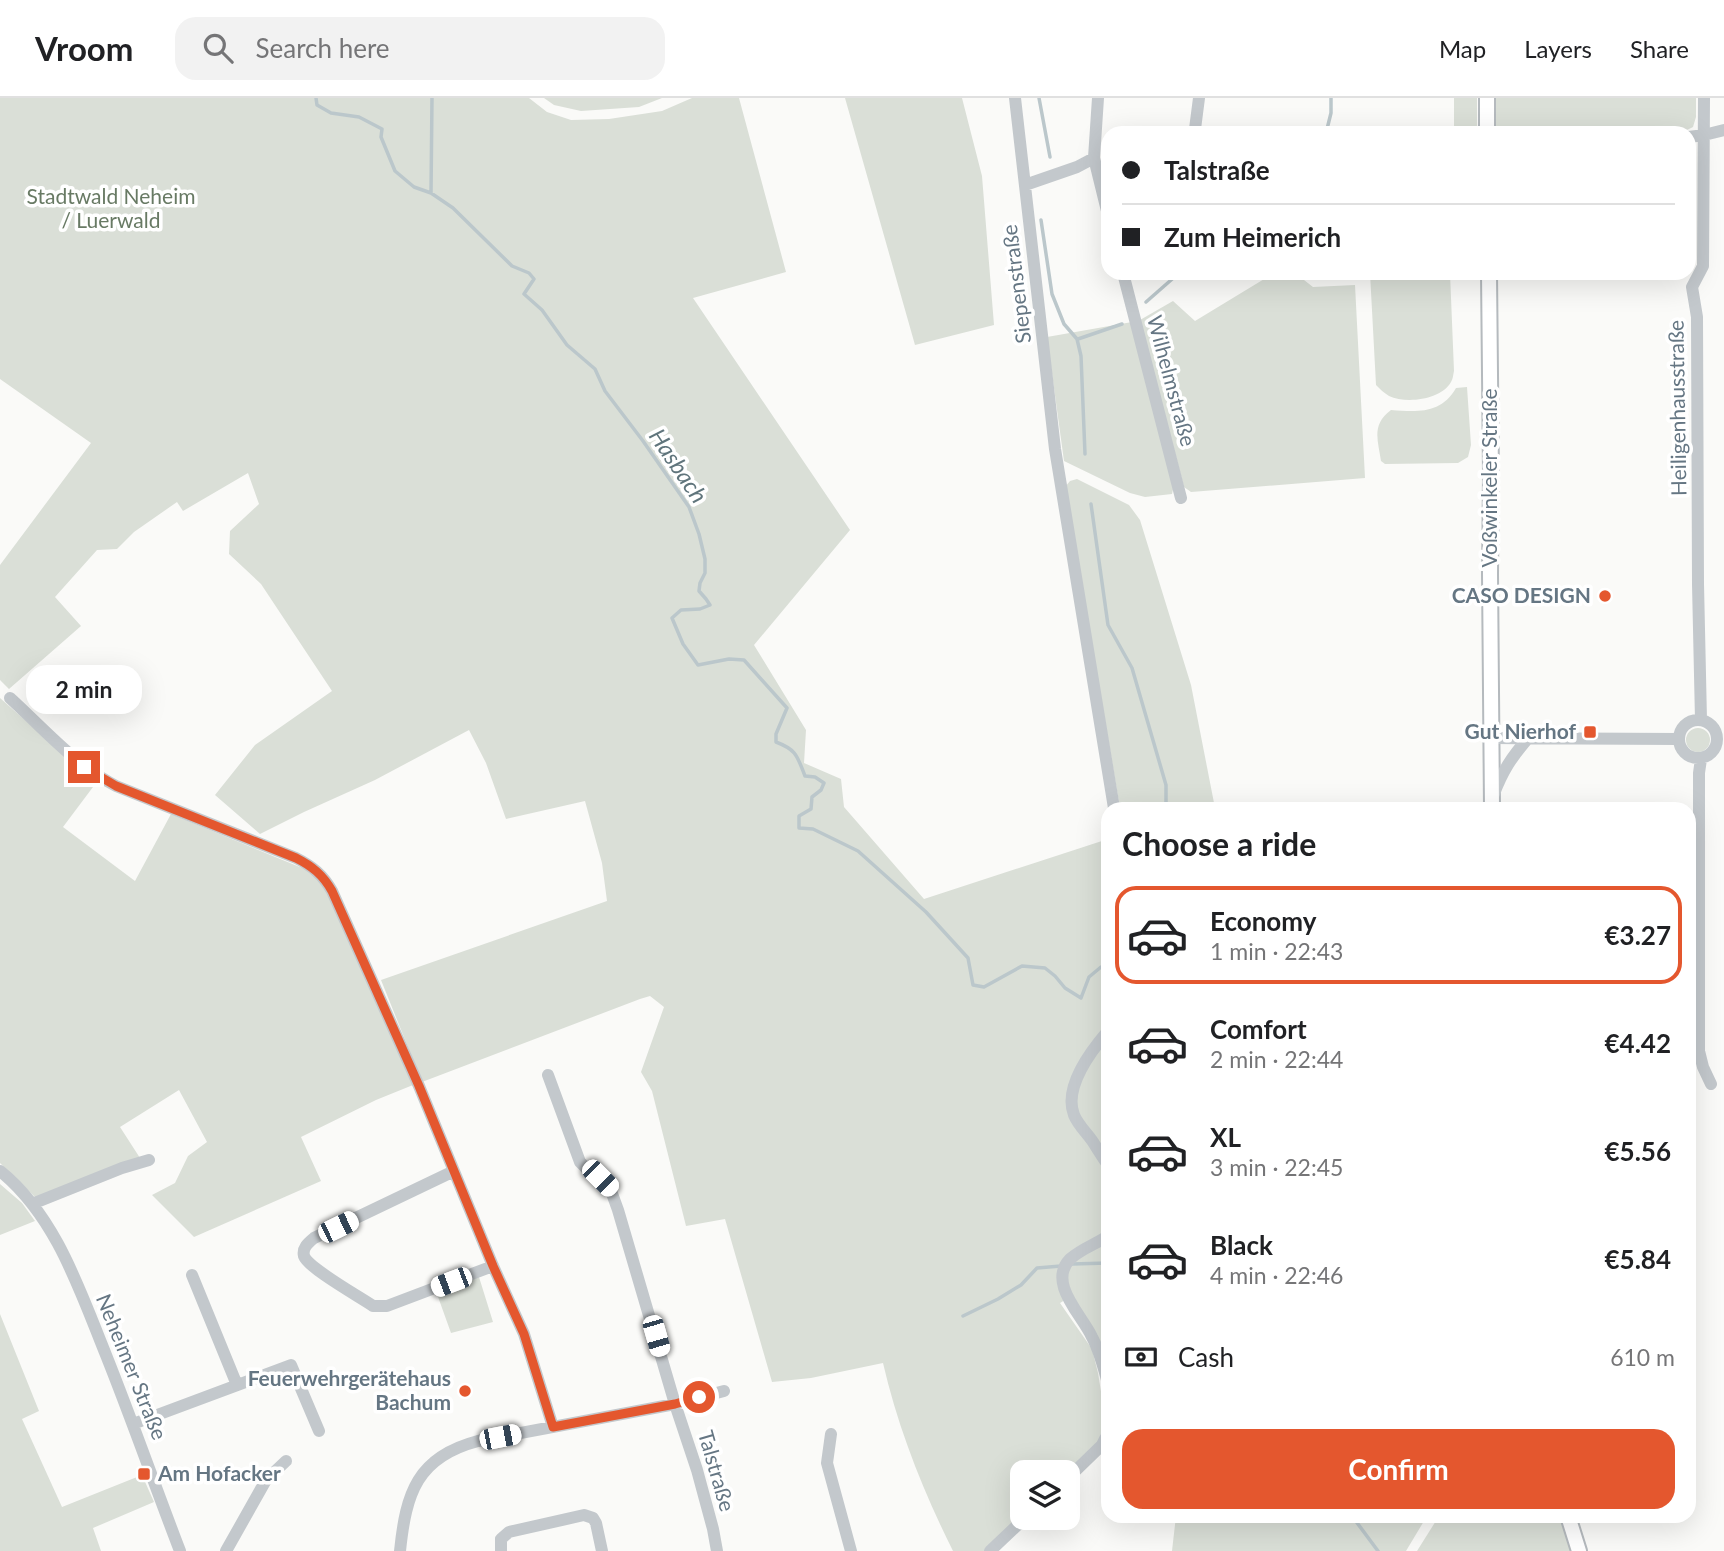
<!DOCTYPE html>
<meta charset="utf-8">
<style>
body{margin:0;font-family:Lato,sans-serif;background:#f2f2f2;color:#202124;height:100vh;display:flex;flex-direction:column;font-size:26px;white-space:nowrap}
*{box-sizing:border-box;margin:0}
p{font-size:23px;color:#757577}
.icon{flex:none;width:38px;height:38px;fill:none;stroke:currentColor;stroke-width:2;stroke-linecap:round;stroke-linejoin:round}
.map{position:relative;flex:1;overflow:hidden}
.side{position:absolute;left:1101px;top:704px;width:595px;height:721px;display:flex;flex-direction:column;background:#fff;border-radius:21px;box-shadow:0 7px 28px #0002}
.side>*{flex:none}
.banner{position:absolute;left:1101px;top:28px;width:595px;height:154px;border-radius:21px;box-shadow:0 7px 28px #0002;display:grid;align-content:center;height:154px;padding:0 21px;background:#fff}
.tools{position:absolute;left:1010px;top:1362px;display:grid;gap:14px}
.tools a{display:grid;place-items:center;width:70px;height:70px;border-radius:14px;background:#fff;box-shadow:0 7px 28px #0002;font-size:35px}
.end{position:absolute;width:32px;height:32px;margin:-16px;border:9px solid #e4572e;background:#fff;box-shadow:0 0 0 4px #fff}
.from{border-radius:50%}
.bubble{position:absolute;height:49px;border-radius:21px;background:#fff;box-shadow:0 7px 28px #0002;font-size:23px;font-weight:700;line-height:49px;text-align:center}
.car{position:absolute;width:21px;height:42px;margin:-21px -10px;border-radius:9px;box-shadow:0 0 5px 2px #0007;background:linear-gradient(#fff 24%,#345 0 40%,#fff 0 76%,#345 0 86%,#fff 0)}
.banner b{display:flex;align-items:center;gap:24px;height:66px;font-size:26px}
.banner b+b{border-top:2px solid #e0e0e0}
.banner i{width:18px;height:18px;background:#202124}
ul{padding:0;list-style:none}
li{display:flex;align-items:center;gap:21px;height:98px;margin:0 14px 10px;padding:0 7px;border:4px solid transparent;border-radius:21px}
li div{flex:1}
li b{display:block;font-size:26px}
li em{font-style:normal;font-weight:700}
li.active{border-color:#e4572e}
li>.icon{width:63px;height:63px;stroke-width:1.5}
h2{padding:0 21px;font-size:32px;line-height:84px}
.pay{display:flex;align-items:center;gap:18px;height:77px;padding:0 21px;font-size:26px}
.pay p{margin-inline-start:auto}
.primary-button{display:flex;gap:14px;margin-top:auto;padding:14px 21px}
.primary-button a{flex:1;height:80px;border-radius:21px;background:#e4572e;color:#fff;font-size:28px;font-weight:700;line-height:80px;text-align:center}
header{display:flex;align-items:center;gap:42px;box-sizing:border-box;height:98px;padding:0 35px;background:#fff;border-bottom:2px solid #e0e0e0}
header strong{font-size:33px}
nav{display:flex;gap:38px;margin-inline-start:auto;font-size:24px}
.search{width:490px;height:63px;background:#f2f2f2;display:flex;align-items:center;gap:18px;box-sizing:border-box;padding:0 24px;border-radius:21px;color:#757577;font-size:26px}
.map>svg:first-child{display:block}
</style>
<header>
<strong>Vroom</strong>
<div class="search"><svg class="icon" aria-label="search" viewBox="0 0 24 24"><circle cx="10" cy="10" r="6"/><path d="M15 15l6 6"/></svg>Search here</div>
<nav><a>Map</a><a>Layers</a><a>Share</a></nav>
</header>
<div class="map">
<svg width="1724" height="1453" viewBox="0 0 1724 1453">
<rect width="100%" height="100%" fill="#fafaf8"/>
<path fill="#dadfd7" d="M0,0H529L547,14L571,22L609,21L662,13L692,0H739L786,174L693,200L850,432L754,547L806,632L804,665L841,681L844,709L924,801L1108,741V1262L1070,1199L1060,1205L1092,1251L1098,1275L1105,1318L1099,1344L1068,1374H1022V1419L986,1453H953C923,1393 898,1330 883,1265L811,1280L772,1284L725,1121L686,1128L652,993L641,974L664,909L650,898L640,901L422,984L381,882L607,803L602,765L585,703L506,721L486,665L469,632L375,682L304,714L260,736L215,697L255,647L332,593L261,486L229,456L230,433L259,406L248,375L183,413L177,404L134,434L117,451L97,452L55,499L81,528L9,591L0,582V467L91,345L0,281Z
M544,0H662L639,9L581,13L554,7Z
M845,0H962L982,78L994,227L915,247Z
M1454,0H1477V34H1454Z
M1496,0H1696V19L1693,29L1687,32H1496Z
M1274,175H1295L1313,189L1355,187L1365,380L1191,394L1184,389L1140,222L1173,203L1195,223Z
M1370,175H1450L1454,273C1453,277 1453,281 1451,284C1441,302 1406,306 1389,298C1384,295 1380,291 1376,287Z
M1132,224L1174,387L1172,396L1145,399L1130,395L1064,363L1047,239Z
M1467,289L1471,347L1468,359L1458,365L1385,366L1381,363C1378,342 1371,327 1391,312C1418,314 1441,316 1456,290Z
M1077,381L1129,407L1140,422L1191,587L1215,710H1120L1065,389L1070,383Z
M0,600L96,685L63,729L135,783L171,716L312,774L330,798L413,987L376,1002L301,1039L321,1083L194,1139L152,1097L175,1085L188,1058L207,1044L179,992L120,1029L140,1060L36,1100L0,1065Z
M1686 642a12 12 0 1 1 24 0a12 12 0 1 1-24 0Z
M0,1086L22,1105L35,1123L0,1137Z
M479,1179L493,1224L451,1235L437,1196Z
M0,1216L39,1313L22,1321L62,1409L142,1377L154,1404L93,1430L101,1453H0Z
M1176,1418H1427L1406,1453H1172Z
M1439,1418H1562L1572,1453H1417Z"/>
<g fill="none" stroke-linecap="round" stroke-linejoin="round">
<path stroke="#bbc7cb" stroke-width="3.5" d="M316,0L317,7L331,15L359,19L382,31L381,39L395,73L414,89L431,95L453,110L512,168L529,175L534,181L524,196L542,212L567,247L595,271L605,293L643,343L689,409L699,436L705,461V475L700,485L699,493L706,501L710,507L700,511L681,512L672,520L683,546L698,567L729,561L744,562L787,610L776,636V644C797,652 797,658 805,678L815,679L824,685L821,692L812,699L811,711L799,718V730L813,731L858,753L926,814L968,860L973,887L984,889L1022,868L1045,870L1055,878L1065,890L1081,900L1089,879L1101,869L1108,871
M1039,0L1050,59
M1326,35L1331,15V0
M431,95L432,0
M1041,122L1052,196L1064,226L1077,241L1081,258L1085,356
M1146,204L1179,175
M1078,241L1122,226
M1091,406L1108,527L1132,570L1166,687V710
M1072,1166L1108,1165
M963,1218L998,1201L1021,1187L1037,1170L1061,1168
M1352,1418L1378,1453"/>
<g stroke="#b5babe" stroke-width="18">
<path id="major" d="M1487,0V35
M1489,175L1491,377L1490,476L1492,710
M1568,1418L1579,1453"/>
</g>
<path stroke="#c3c8cc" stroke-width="12" d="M1015,0L1055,351L1114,710
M1098,0L1094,60L1108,117
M1195,31L1199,0
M1689,39L1704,37L1724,32
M1025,87L1077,69L1094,60
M1123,175L1181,400
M10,600C44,631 75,667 116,688L296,760C312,768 323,777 332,793L419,988L493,1168L524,1236L553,1329
M1679 641a19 19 0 1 1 38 0a19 19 0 1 1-38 0Z
M1701,622L1698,486L1697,219L1692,189L1703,168L1704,0
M1492,640L1679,641
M1701,661L1699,675V953L1703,969L1711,986
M1493,698C1503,672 1511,660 1529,639
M1108,933C1091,953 1063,989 1074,1017C1078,1027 1087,1035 1093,1044C1098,1052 1103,1060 1108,1067
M548,977L580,1064L592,1076L600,1080L610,1090L618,1112L675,1306L697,1372L713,1431L717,1453
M0,1073C56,1118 80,1193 106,1257C132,1322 155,1388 180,1453
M454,1073L314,1140C308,1145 302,1150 304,1158C308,1170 360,1199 373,1208H387L493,1168
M32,1106L122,1070L149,1062
M1108,1138C1096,1146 1081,1151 1070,1161C1047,1185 1082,1217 1092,1239C1100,1254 1104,1270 1108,1286
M192,1177L237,1287
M133,1326L291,1267L319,1333
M831,1336L827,1365L851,1453
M1068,1380L1102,1347L1108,1335
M226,1453L266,1382L286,1363
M400,1453C406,1395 417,1359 478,1343L675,1306L724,1293
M501,1453V1441L509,1434L584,1417L593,1420L596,1425L602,1453
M990,1453L1026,1419"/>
<use href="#major" stroke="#fff" stroke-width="14"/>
</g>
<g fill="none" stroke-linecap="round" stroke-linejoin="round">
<path stroke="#e4572e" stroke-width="9" d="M84,669L116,688L296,760C312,768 323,777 332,793L419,988L493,1168L524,1236L553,1329L675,1306L699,1299"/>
</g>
<g fill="#e4572e" stroke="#fff" stroke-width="2.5">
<circle cx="1605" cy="498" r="7"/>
<rect x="1583" y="627" width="14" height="14" rx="3.5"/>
<circle cx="465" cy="1293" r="7"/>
<rect x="137" y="1369" width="14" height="14" rx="3.5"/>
</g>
<g text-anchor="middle" stroke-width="7" stroke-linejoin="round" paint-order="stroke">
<g font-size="21" fill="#687a64" stroke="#fff">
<text x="111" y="106">Stadtwald Neheim<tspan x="111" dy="24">/ Luerwald</tspan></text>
</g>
<g font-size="21" fill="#657683" stroke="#fff">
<text transform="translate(1017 186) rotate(-97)" y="7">Siepenstraße</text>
<text transform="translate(1171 283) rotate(75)" y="7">Wilhelmstraße</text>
<text transform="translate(1678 310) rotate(-91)" y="7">Heiligenhausstraße</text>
<text transform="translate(1490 380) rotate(-90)" y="7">Voßwinkeler Straße</text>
<text transform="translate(131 1269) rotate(68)" y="7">Neheimer Straße</text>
<text transform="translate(716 1373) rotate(74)" y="7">Talstraße</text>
</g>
<g font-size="21" font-weight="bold" fill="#657683" stroke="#fff" text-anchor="end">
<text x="1591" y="505">CASO DESIGN</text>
<text x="1576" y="641">Gut Nierhof</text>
<text x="451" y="1288">Feuerwehrgerätehaus<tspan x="451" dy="24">Bachum</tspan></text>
<text x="158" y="1383" text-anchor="start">Am Hofacker</text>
</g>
<g font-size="23" font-style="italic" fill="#60757c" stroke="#fff">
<text transform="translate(678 368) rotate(56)" y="8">Hasbach</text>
</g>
</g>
</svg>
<div class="tools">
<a><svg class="icon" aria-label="layers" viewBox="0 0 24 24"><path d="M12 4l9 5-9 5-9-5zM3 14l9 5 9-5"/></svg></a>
</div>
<i class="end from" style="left:699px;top:1299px"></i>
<i class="end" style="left:84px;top:669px"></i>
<div class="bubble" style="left:26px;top:567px;width:116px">2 min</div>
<i class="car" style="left:600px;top:1080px;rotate:135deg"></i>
<i class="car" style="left:338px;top:1129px;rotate:64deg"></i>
<i class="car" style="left:451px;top:1184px;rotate:249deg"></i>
<i class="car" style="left:656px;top:1238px;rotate:164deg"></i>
<i class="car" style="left:500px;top:1339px;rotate:79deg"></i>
<div class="banner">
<b><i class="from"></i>Talstraße</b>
<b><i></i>Zum Heimerich</b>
</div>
<section class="side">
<h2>Choose a ride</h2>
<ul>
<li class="active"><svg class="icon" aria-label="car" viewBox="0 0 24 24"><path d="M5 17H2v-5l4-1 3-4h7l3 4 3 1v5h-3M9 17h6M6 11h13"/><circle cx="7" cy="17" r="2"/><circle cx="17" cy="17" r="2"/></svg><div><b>Economy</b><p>1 min · 22:43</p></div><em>€3.27</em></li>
<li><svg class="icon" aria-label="car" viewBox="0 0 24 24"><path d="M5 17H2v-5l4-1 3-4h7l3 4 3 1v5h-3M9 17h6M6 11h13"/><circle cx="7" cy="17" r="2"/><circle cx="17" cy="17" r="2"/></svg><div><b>Comfort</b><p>2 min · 22:44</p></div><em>€4.42</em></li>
<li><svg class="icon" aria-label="car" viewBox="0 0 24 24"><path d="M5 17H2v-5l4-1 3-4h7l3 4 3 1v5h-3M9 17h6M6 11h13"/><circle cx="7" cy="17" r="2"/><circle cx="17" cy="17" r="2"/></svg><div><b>XL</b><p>3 min · 22:45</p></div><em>€5.56</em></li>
<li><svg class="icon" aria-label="car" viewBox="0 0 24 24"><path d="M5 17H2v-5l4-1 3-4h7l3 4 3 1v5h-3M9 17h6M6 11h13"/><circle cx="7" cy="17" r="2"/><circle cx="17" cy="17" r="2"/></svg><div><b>Black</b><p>4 min · 22:46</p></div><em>€5.84</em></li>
</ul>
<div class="pay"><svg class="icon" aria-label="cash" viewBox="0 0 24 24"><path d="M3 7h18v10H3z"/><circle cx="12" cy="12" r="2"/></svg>Cash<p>610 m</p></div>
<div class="primary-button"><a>Confirm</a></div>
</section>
</div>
